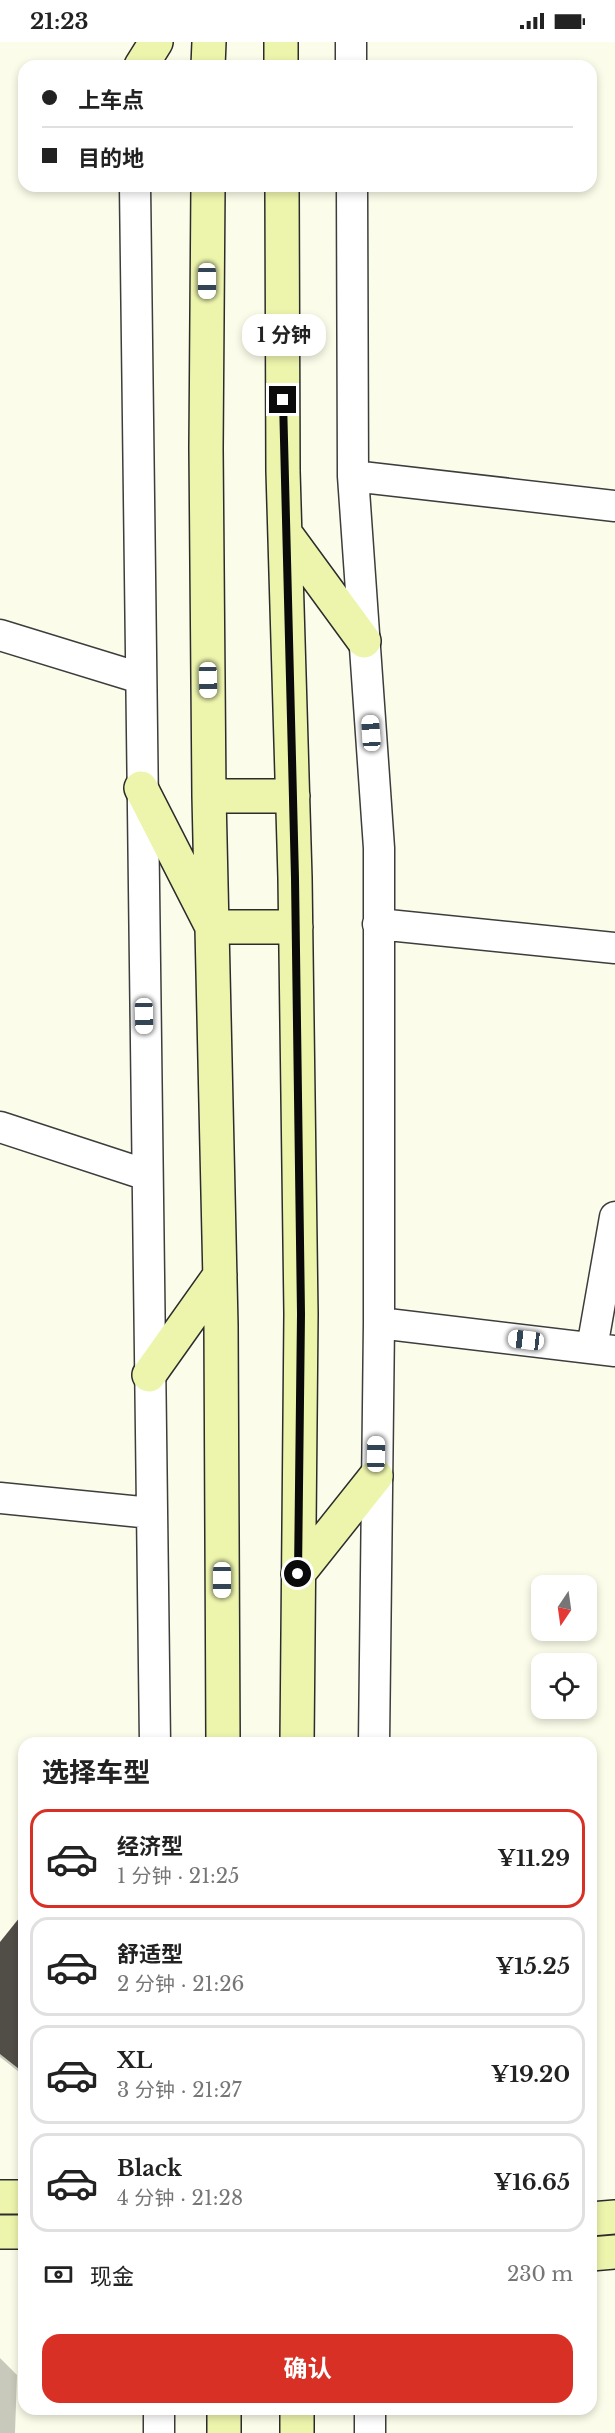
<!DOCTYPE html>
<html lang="zh">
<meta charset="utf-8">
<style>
body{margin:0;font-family:"Libre Baskerville","Noto Sans SC",serif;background:#f6f6f6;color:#222;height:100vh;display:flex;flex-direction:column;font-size:22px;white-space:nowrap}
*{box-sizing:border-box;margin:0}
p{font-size:20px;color:#767676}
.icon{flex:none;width:33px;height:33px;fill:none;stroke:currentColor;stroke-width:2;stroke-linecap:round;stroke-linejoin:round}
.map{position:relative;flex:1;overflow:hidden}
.panel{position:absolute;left:18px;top:1695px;width:579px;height:678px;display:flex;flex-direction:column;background:#fff;border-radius:18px;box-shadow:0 3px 9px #0003}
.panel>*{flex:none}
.banner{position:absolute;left:18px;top:18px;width:579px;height:132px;border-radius:18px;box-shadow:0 3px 9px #0003;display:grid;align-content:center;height:132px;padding:0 24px;background:#fff}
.needle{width:39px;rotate:193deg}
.controls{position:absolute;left:531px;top:1533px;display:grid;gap:12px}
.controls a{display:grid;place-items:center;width:66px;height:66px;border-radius:12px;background:#fff;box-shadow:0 3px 9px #0003;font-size:30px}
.end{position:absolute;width:27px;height:27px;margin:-14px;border:8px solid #0a0a0a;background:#fff;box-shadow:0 0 0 3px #fff}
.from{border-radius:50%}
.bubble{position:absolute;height:42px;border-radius:18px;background:#fff;box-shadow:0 3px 9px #0003;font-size:20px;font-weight:700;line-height:42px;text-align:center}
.car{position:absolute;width:18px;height:36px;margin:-18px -9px;border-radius:8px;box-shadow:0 0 4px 2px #0007;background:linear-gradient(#fff 24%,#345 0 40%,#fff 0 76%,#345 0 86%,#fff 0)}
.banner b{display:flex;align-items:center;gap:21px;height:57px;font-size:22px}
.banner b+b{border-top:2px solid #e0e0e0}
.banner i{width:15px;height:15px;background:#222}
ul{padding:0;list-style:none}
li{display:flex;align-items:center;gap:18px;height:99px;margin:0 12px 9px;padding:0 12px;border:3px solid #e0e0e0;border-radius:18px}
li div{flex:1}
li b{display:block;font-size:22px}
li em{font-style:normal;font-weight:700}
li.active{border-color:#d93025}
li>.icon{width:54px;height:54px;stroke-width:1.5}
h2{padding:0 24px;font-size:27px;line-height:72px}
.pay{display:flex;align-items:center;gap:15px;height:66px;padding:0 24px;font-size:22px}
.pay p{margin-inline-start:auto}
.primary-button{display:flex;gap:12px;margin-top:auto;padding:12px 24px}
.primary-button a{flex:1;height:69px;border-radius:18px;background:#d93025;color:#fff;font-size:24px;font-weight:700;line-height:69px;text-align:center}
.status{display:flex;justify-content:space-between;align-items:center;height:42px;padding:0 30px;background:#fff;direction:ltr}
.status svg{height:16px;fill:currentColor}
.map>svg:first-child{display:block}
</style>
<div class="status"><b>21:23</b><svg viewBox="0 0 49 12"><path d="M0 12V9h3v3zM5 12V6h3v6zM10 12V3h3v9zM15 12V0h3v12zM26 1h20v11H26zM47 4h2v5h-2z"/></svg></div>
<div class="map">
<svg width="615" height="2391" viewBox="0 0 615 2391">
<rect width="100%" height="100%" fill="#fcfcea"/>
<path fill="#0003" d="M24,1873V2034L0,2015V1903Z
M0,2316L17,2333L15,2391H0Z"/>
<path fill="#514e48" d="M24,1870V2031L0,2012V1900Z"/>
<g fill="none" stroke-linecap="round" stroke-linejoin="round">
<g stroke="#3d3d3d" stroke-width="33">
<path id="street" d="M351,0V24
M135,144L155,1701
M352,144L353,434L379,806V1281L374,1701
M353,434L615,464
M0,593L140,636
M378,882L615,906
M0,1085L147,1133
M379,1281L615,1309
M592,1306L615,1175
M0,1456L151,1471
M159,2367V2391
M370,2391V2367"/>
</g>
<g stroke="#2c2c2c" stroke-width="36">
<path id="secondary" d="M281,0V24
M141,24L156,0
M208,24L209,0
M208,144L206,406L209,754L221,1283L223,1701
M282,144L283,429L295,836L301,1272L297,1701
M285,491L364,599
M141,746L212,885H296
M209,754H293
M149,1333L220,1233
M298,1532L376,1434
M0,2155H24
M591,2177L615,2175
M0,2190H24
M591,2212L615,2210
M297,2367V2391
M224,2391V2367"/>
</g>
<use href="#street" stroke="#fff" stroke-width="30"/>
<use href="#secondary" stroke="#edf5ad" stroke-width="33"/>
</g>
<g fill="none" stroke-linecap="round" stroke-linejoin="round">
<path stroke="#0a0a0a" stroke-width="8" d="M283,358L295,836L301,1272L298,1532"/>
</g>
</svg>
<div class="controls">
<a><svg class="needle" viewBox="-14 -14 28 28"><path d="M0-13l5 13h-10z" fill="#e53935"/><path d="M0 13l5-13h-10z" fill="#767676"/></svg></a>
<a><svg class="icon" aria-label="locate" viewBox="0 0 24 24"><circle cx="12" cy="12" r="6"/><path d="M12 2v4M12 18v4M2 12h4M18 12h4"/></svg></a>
</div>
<i class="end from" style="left:298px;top:1532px"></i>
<i class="end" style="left:283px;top:358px"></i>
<div class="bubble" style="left:242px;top:272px;width:84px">1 分钟</div>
<i class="car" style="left:207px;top:239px;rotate:180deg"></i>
<i class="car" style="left:208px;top:638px;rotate:179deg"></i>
<i class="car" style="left:371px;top:691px;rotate:356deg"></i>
<i class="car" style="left:144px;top:974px;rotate:179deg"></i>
<i class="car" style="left:526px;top:1298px;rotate:277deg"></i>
<i class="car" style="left:376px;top:1412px;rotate:1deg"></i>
<i class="car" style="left:222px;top:1538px;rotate:180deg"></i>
<div class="banner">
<b><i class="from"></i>上车点</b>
<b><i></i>目的地</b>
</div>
<section class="panel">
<h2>选择车型</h2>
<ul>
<li class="active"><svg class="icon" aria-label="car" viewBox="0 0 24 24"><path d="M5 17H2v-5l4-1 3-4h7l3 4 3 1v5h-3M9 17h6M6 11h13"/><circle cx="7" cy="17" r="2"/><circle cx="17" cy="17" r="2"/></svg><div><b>经济型</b><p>1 分钟 · 21:25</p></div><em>¥11.29</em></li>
<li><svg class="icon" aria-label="car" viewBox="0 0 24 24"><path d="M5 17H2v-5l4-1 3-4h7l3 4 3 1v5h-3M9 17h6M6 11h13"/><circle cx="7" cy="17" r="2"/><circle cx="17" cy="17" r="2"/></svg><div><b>舒适型</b><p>2 分钟 · 21:26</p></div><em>¥15.25</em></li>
<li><svg class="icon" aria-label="car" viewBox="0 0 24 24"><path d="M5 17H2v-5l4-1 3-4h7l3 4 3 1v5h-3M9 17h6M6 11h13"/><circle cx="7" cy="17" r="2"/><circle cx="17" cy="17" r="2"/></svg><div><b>XL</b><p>3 分钟 · 21:27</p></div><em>¥19.20</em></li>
<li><svg class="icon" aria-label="car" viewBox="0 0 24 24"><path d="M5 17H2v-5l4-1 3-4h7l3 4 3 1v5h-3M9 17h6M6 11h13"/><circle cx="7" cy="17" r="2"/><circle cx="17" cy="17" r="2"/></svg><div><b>Black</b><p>4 分钟 · 21:28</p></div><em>¥16.65</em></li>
</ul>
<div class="pay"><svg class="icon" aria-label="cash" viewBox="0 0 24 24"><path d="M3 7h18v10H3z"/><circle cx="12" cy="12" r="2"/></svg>现金<p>230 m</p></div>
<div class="primary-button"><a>确认</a></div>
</section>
</div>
